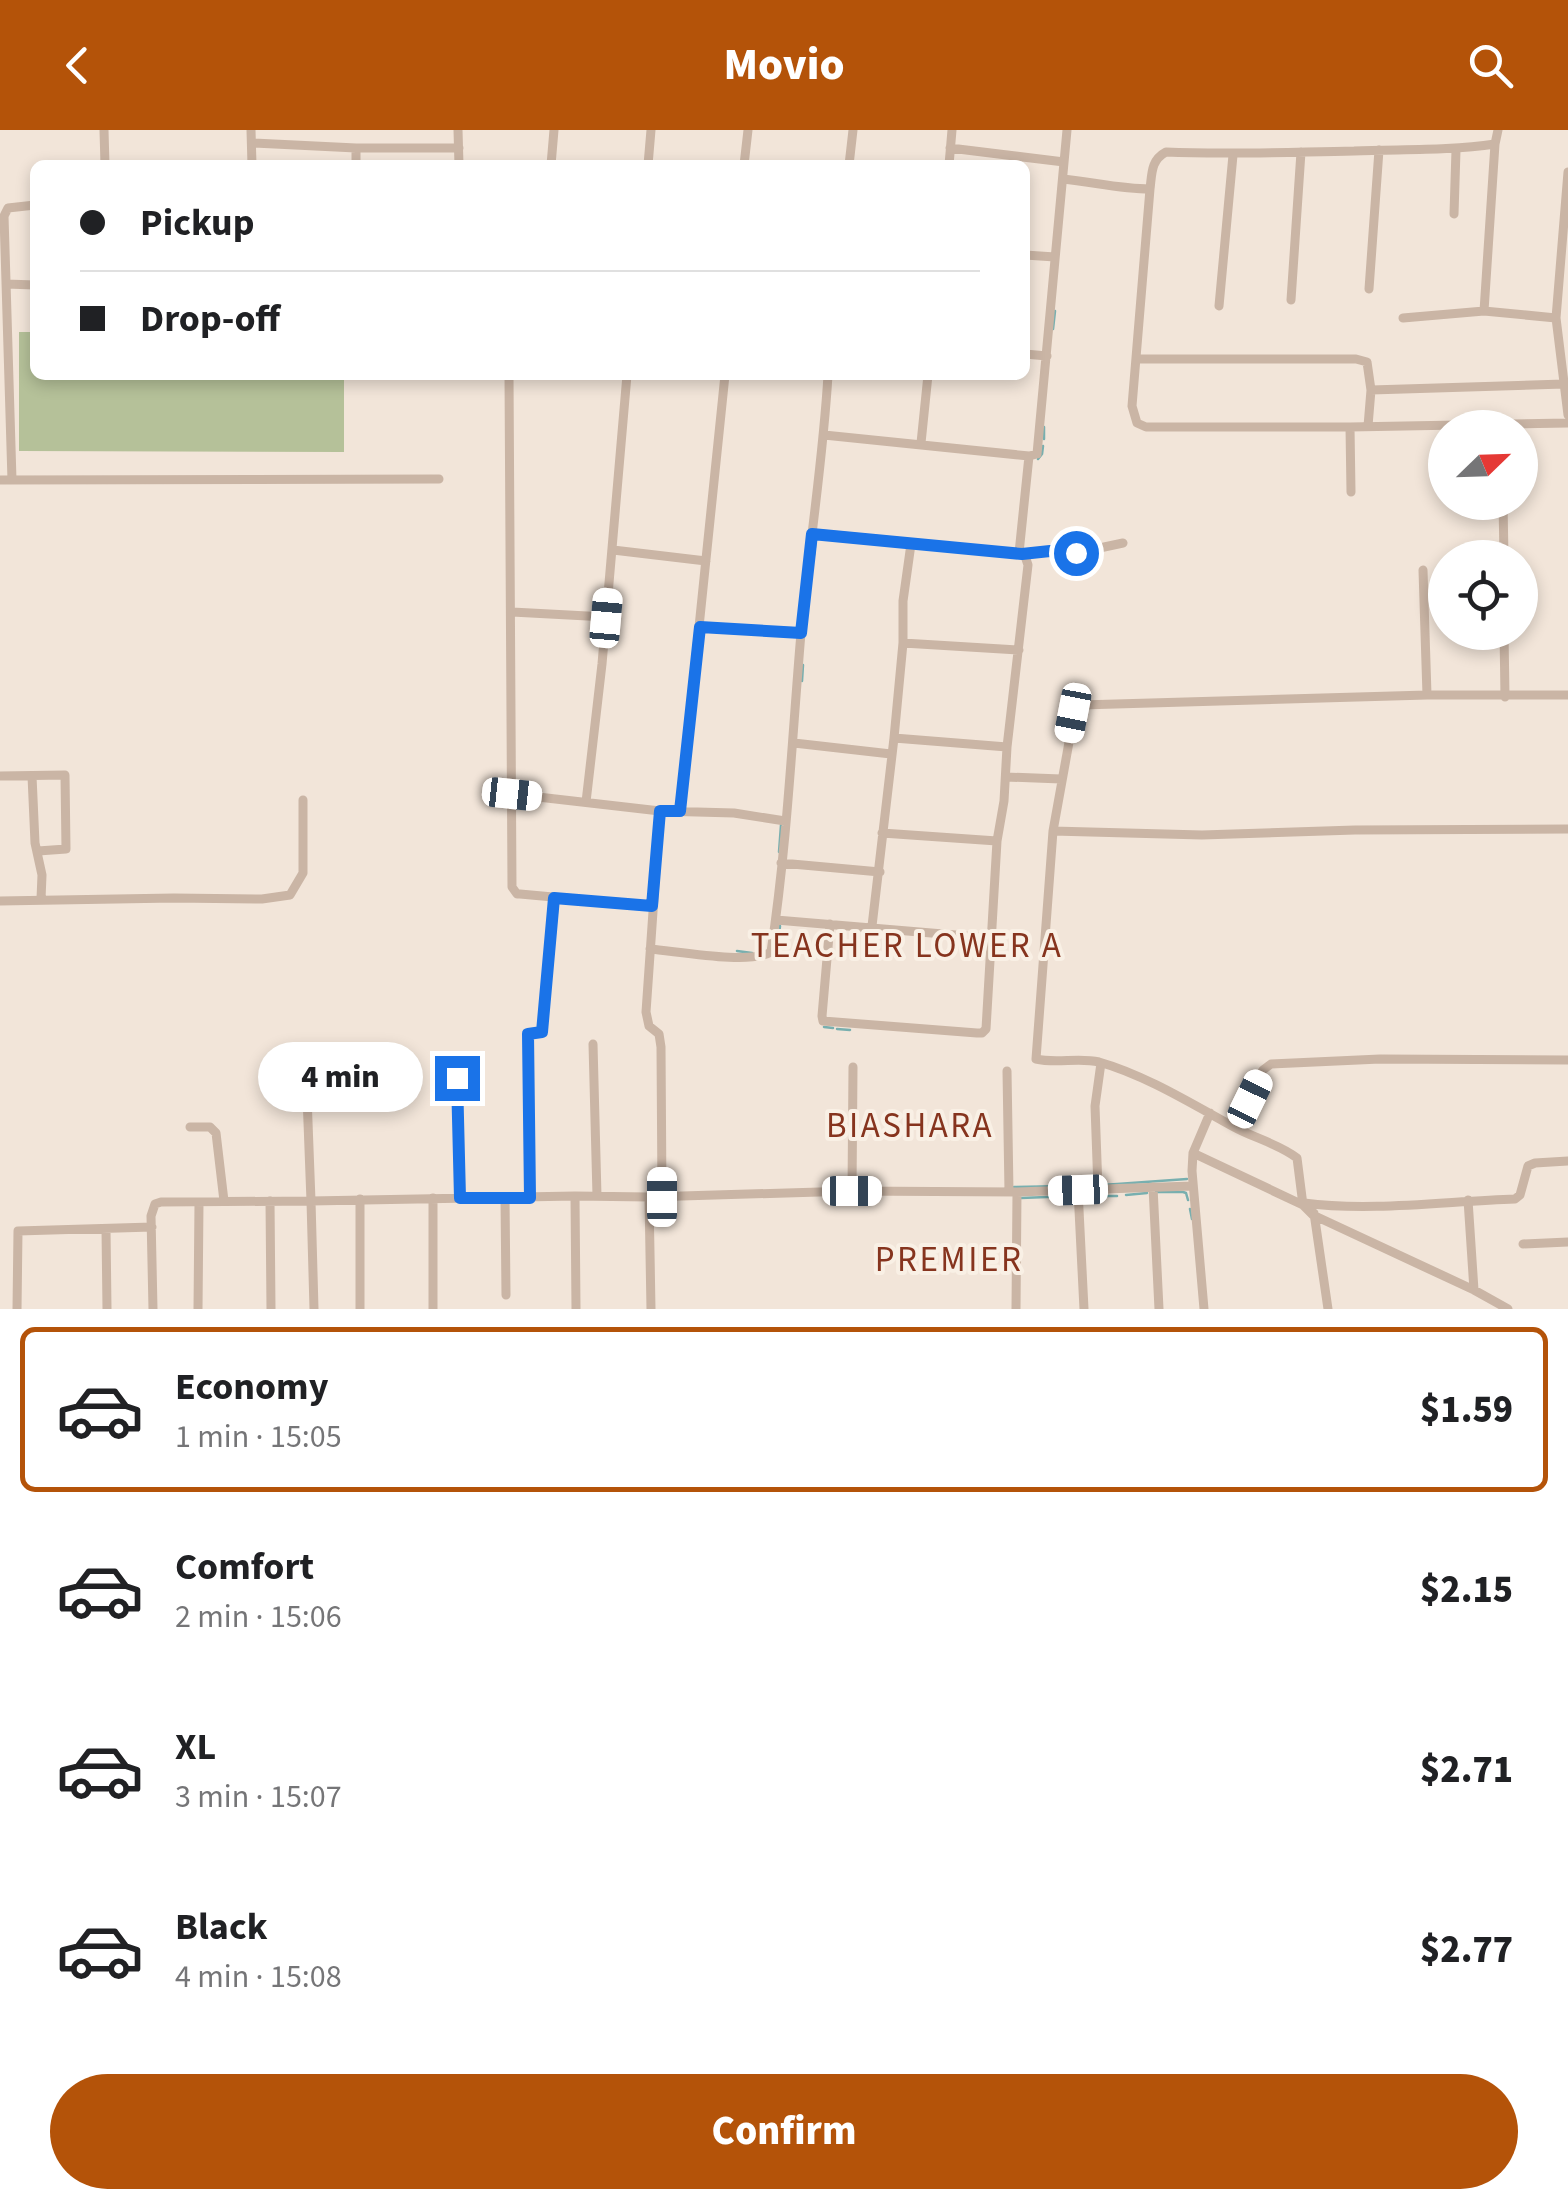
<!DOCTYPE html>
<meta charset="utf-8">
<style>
body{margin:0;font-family:"Source Sans 3",sans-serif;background:#f6f6f6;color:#202124;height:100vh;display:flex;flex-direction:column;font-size:38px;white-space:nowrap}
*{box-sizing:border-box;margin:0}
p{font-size:32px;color:#757577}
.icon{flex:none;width:55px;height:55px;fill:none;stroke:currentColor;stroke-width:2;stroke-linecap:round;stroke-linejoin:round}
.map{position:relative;height:1179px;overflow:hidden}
.drawer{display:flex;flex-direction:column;background:#fff;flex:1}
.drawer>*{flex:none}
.guide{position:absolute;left:30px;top:30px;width:1000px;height:220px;border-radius:15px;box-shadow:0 5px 15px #0003;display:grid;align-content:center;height:220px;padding:0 50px;background:#fff}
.needle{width:65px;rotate:67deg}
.buttons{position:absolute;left:1428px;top:280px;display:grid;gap:20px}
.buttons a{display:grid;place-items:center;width:110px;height:110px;border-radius:50%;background:#fff;box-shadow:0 5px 15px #0003;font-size:50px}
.end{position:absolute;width:45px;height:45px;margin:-22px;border:12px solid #1a73e8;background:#fff;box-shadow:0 0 0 5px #fff}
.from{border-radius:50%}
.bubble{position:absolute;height:70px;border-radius:35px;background:#fff;box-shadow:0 5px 15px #0003;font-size:32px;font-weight:800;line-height:70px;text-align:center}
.car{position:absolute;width:30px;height:60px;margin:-30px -15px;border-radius:12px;box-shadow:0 0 8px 2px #0007;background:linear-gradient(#fff 24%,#345 0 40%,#fff 0 76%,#345 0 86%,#fff 0)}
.guide b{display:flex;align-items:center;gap:35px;height:95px;font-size:38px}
.guide b+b{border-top:2px solid #e0e0e0}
.guide i{width:25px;height:25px;background:#202124}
ul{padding:18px 0 0;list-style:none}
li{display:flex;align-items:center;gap:30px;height:165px;margin:0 20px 15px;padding:0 30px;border:5px solid transparent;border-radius:15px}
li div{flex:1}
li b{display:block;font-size:38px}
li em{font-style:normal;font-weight:800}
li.current{border-color:#b45309}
li>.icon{width:90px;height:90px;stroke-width:1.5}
.button{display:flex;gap:20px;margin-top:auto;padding:20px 50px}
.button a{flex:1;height:115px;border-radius:60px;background:#b45309;color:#fff;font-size:40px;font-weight:800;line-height:115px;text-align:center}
header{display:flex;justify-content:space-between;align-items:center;height:130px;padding:0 50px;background:#b45309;color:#fff;font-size:45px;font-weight:800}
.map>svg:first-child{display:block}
</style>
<header><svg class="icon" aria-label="back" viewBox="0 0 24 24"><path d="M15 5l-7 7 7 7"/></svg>Movio<svg class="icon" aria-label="search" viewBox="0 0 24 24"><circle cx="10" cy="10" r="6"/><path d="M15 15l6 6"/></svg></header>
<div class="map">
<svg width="1568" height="1179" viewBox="0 0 1568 1179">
<rect width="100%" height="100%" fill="#f2e5d9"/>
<path fill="#b5c199" d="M19,202H35V245H344V322L19,321Z"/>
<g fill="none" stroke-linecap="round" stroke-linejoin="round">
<path stroke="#78afaf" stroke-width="2.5" d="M1053,199L1055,181
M1044,309V297
M1038,329L1042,324L1043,316
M814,425L816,407
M802,551L803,535
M779,722L781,695
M737,821L752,823
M773,827L777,821L780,796
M824,897L833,898
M837,899L850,900
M1103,1055L1187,1049
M1014,1057L1065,1056
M1156,1062H1183L1186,1063L1188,1070
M1126,1065L1147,1063
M1085,1066H1117
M1021,1068L1073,1066
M1190,1079L1192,1089"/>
<path stroke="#cab5a5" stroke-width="9" d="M104,0L105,35
M251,0L252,35
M458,0L459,35
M253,13L356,18H459
M1495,14C1448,21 1401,19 1354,21C1291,22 1229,25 1166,22C1151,30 1152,43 1150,59L1132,276L1137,293L1146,297H1350L1568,293
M950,18L1064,32
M356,35V18
M551,35L554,0
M648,35L651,0
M744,35L748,0
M849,35L853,0
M949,35L952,0
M1568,42L1556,188L1568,285
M1063,49C1093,52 1121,59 1150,59
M1454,84L1456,20
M1025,125L1055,127
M6,154L35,155
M1369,159L1379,20
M1291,170L1301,22
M1219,176L1233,25
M1484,181L1495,14L1498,0
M1403,188L1484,181L1556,188
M1025,224L1047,226
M1137,229H1356L1367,232L1371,260L1368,296
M509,245L512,757L517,764H520L652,776
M1371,260L1564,254
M1350,297L1351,362
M824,305L1029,326L1037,324L1067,0
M921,313L928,245
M0,350L439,349
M12,350L4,86L8,78L35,75
M1503,372L1504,428
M812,403L1019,423L1025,426L1028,435L1007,617L1004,671L997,711L986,899L982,903H977L823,891L822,886L830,794
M613,420L706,431
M1019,423L1029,326
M1023,424L1051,421L1076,423L1123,413
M1423,440L1427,565
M512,482L606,487
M700,497L801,503
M1504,502L1505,567
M903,513L1019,520
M894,608L1007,617
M794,613L891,624
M0,646L65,645L66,719L38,721
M32,646L35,713L42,745L41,769
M1006,647L1061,649
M512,664L660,681L734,683L785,691
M586,672L602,534L627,245
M660,681L646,882L649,896L659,904L661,917L662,1067
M680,681L725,245
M1053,701L1202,705L1355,700L1568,699
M882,703L997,711
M781,733L880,742
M0,771L174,768L262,769L290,765L303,743V670
M776,790L991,808
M872,796L894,608L903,513V471L911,414
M650,819C676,821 751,835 771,822C787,716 792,609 801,503C809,417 823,331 828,245
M593,914L597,1066
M1007,941L1009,1062
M457,947L460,1069
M190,997H210L216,1003L224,1071
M1236,998L1263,940L1271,934L1380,929L1568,930
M1193,1023L1303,1075L1313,1085L1474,1160L1508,1179
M1153,1057L1159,1179
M1098,1059L1095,976L1101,933
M1078,1060L1084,1179
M852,1061L853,937
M575,1066L576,1179
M649,1067L651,1179
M433,1068V1179
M505,1068L506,1165
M530,1068L528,904L542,902L555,769
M1468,1070L1474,1160
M270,1071L271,1179
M1304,1073C1370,1082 1448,1071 1515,1069L1520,1065L1528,1036L1535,1033L1568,1031
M1303,1075L1297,1028C1279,1014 1254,1008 1234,997C1192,974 1145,945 1099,932C1078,927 1057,934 1036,929L1053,701L1075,579L1081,575L1427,565H1568
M1314,1083L1328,1179
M106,1099L107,1179
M1523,1114L1568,1112
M17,1179L18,1101L152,1097
M153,1179L151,1086L155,1074L161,1072L311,1071L307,966
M198,1179L199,1073
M314,1179L311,1071L575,1066L649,1067L852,1061L1017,1062L1192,1056
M360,1179V1069
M1016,1179L1017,1062
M1204,1179L1192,1041L1193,1023L1210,983"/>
</g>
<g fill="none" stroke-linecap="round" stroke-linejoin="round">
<path stroke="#1a73e8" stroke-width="12" d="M457,948L460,1068H530L528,904L542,902L554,768L652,776L660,681H680L700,497L801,503L812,404L1022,424L1050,421L1076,423"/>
</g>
<g text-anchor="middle" stroke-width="8" stroke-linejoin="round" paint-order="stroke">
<g font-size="35" letter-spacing="2.5" fill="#86341e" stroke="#f9f0e5">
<text x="907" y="827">TEACHER LOWER A</text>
<text x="910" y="1007">BIASHARA</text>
<text x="949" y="1141">PREMIER</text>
</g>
</g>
</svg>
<div class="buttons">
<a><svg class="needle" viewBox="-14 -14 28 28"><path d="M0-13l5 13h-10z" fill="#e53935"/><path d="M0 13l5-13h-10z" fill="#757577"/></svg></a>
<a><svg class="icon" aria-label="locate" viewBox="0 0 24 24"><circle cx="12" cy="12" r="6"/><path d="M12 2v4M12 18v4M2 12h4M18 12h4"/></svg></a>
</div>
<i class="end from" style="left:1076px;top:423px"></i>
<i class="end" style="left:457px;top:948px"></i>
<div class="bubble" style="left:258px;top:912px;width:165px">4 min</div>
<i class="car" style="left:606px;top:488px;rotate:5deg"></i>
<i class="car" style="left:1073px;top:583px;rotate:191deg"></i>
<i class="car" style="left:512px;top:664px;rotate:96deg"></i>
<i class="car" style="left:1250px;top:969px;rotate:26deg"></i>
<i class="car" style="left:1078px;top:1060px;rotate:268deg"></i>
<i class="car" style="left:852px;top:1061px;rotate:90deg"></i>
<i class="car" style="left:662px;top:1067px;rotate:0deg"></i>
<div class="guide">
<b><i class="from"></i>Pickup</b>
<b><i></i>Drop-off</b>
</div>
</div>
<section class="drawer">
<ul>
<li class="current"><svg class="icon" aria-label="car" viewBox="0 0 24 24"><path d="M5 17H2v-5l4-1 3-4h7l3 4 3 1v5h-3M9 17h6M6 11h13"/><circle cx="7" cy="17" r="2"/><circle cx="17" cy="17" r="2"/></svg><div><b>Economy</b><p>1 min · 15:05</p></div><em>$1.59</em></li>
<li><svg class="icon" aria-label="car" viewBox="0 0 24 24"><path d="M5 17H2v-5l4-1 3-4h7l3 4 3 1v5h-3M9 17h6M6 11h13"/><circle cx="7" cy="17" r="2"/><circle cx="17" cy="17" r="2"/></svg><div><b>Comfort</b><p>2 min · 15:06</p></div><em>$2.15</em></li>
<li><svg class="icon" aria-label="car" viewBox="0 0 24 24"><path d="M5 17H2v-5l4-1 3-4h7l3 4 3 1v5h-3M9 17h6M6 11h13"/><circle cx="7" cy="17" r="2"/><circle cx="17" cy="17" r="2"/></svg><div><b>XL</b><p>3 min · 15:07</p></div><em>$2.71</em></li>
<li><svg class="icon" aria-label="car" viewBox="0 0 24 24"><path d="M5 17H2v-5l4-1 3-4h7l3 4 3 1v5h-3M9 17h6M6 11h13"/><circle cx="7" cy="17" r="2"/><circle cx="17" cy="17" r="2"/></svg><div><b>Black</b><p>4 min · 15:08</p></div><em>$2.77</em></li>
</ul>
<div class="button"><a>Confirm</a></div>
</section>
